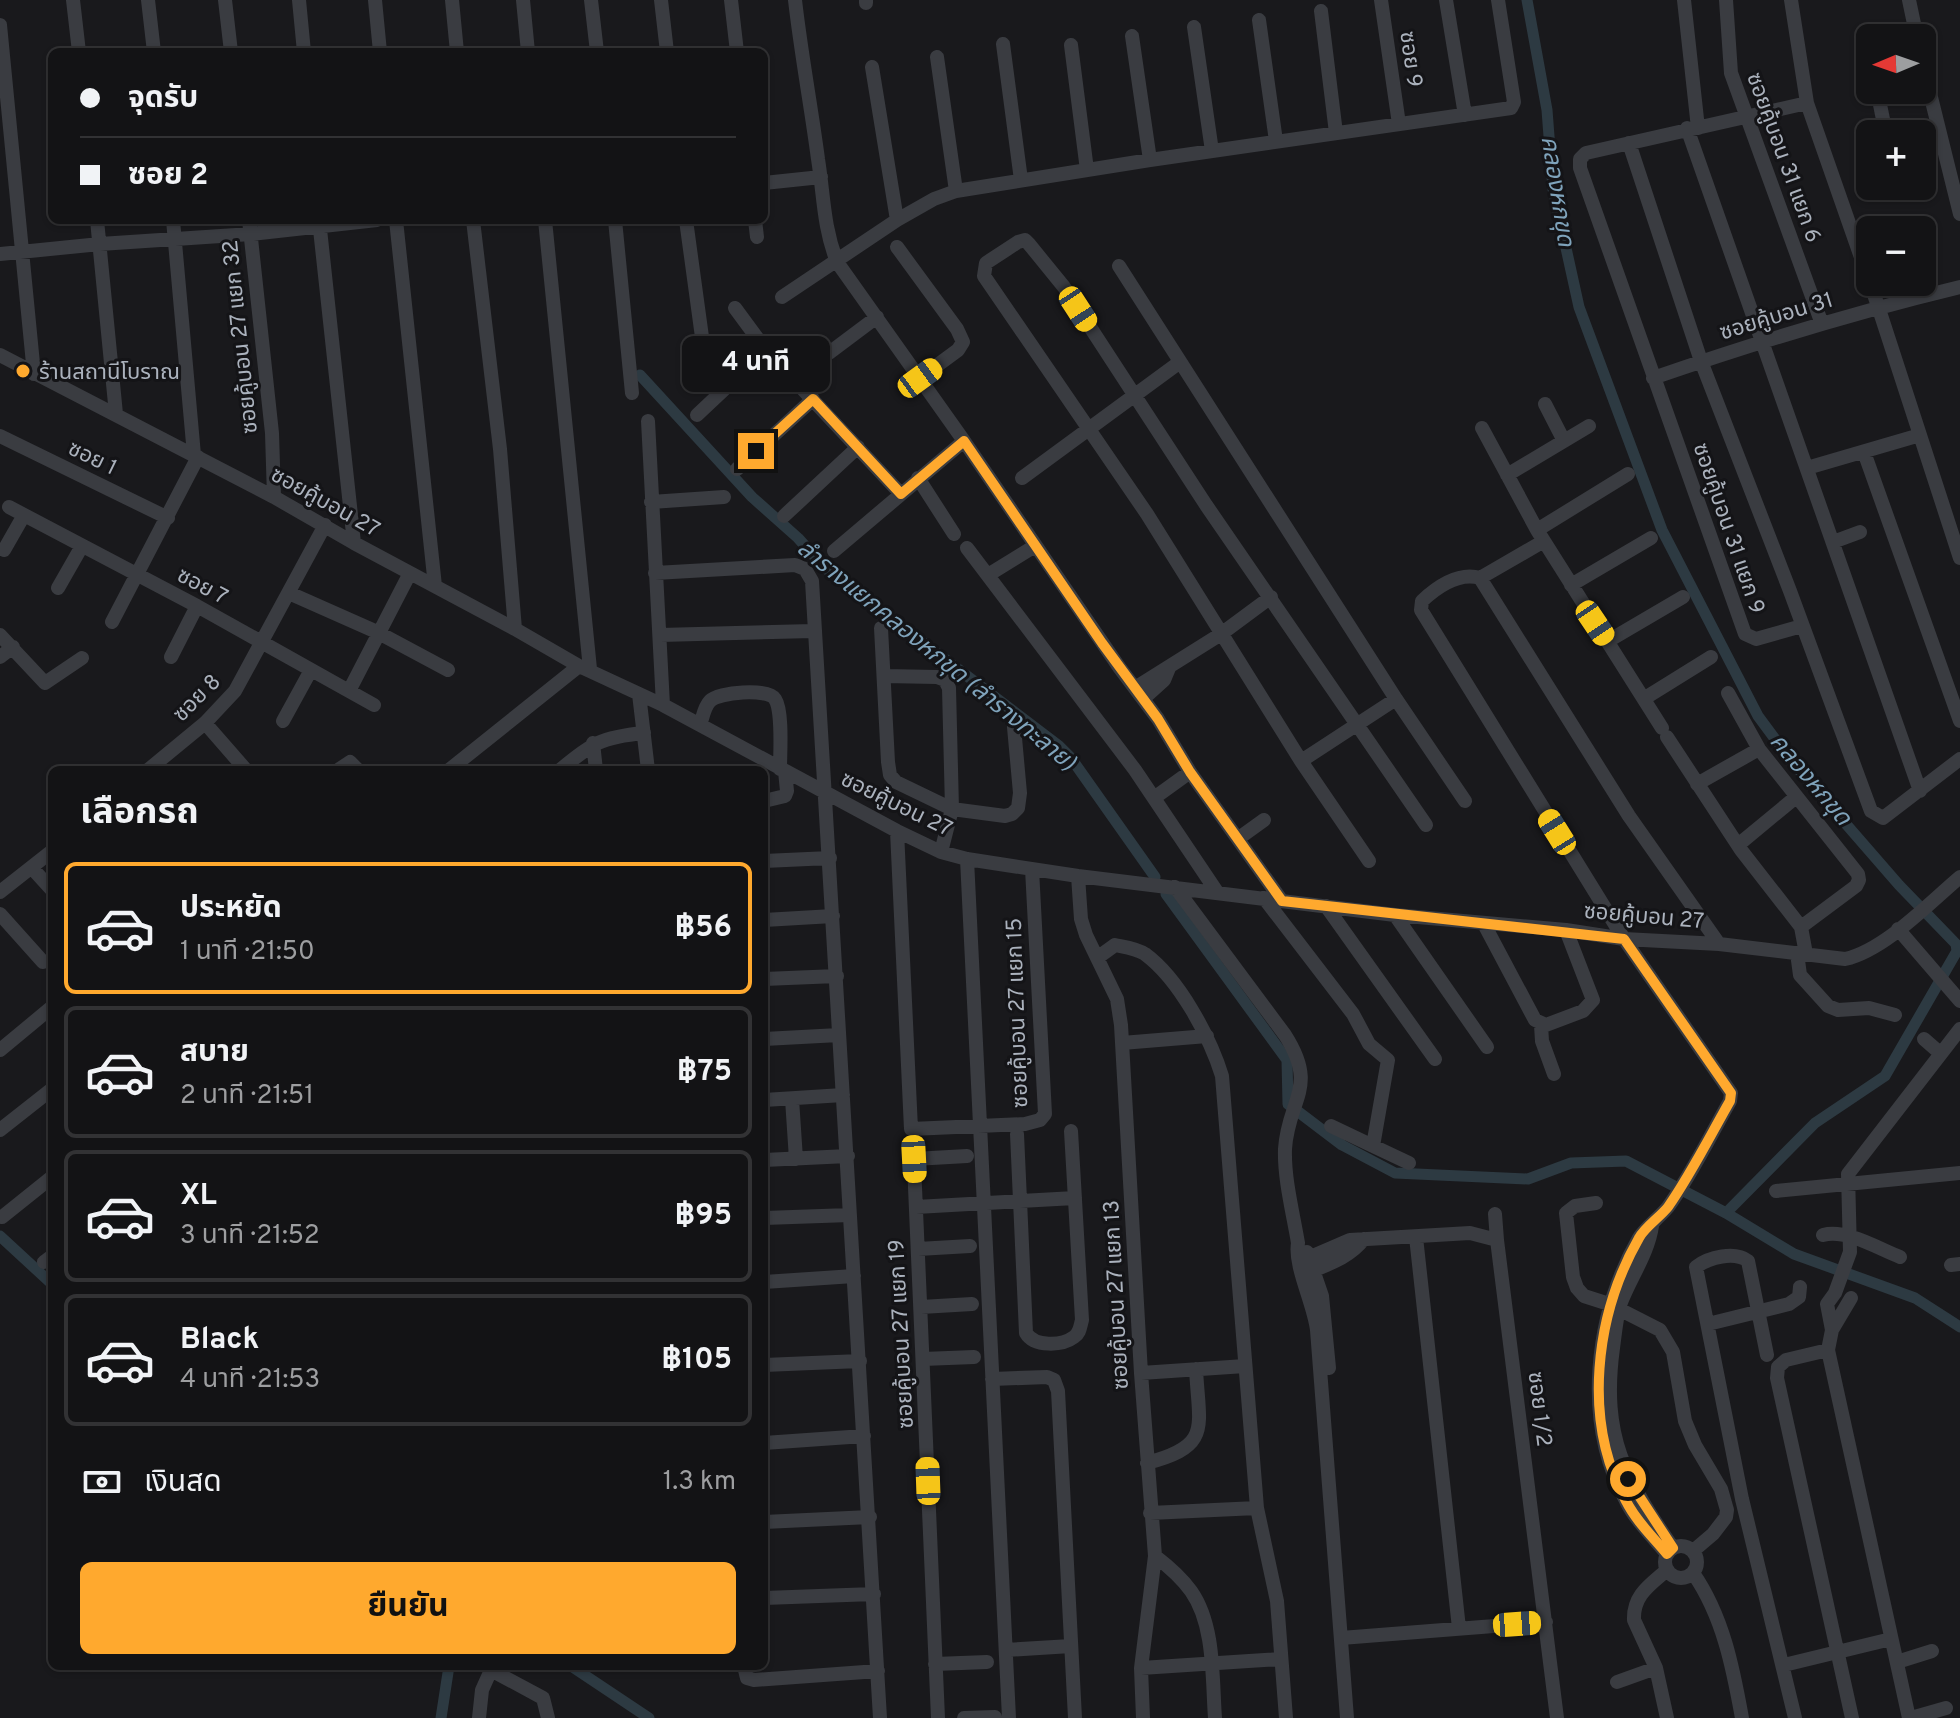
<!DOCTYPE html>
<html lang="th">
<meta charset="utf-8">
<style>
body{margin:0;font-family:Overpass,"Noto Sans Thai",sans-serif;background:#1c1c1e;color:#f1f3f6;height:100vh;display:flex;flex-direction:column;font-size:30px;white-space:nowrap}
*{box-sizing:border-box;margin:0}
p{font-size:26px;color:#9d9ea0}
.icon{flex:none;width:44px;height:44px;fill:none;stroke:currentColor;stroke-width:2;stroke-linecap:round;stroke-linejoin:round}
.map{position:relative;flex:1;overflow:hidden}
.panel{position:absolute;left:48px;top:766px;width:720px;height:904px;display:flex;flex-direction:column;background:#131315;border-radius:12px;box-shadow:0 2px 6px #0004,0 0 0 2px #323234}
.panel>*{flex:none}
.hud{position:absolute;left:48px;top:48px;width:720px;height:176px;border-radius:12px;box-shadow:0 2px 6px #0004,0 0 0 2px #323234;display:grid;align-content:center;height:176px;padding:0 32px;background:#131315}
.needle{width:52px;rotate:268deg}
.fabs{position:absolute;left:1856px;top:24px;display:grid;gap:16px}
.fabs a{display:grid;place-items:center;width:80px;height:80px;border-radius:12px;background:#131315;box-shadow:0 2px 6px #0004,0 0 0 2px #323234;font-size:40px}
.end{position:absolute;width:36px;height:36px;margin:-18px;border:10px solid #ffa92e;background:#111;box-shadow:0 0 0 4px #111}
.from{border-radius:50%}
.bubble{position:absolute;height:56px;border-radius:12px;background:#131315;box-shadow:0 2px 6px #0004,0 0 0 2px #323234;font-size:26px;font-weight:700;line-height:56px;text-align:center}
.car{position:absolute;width:24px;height:48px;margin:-24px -12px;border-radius:10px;box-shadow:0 0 6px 2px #0007;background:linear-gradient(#f5c518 24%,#345 0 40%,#f5c518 0 76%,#345 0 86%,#f5c518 0)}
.hud b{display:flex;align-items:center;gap:28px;height:76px;font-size:30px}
.hud b+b{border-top:2px solid #323234}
.hud i{width:20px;height:20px;background:#f1f3f6}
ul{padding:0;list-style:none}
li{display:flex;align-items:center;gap:24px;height:132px;margin:0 16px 12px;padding:0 16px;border:4px solid #323234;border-radius:12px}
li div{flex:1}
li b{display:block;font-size:30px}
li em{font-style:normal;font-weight:700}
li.selected{border-color:#ffa92e}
li>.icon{width:72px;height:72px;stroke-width:1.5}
h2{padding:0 32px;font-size:36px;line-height:96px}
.pay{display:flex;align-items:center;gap:20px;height:88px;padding:0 32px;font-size:30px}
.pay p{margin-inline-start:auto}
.primary-button{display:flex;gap:16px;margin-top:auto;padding:16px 32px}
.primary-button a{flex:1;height:92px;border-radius:12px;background:#ffa92e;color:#111;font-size:32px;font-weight:700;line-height:92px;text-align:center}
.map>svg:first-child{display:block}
</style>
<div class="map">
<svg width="1960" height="1718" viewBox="0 0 1960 1718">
<rect width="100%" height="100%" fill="#19191c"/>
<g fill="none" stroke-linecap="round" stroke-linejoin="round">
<path stroke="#2d3a42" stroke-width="11" d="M1527,0L1547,110L1553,189L1579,307L1662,530L1758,716L1792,762L1899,885L1956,944L1957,951L1885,1076L1815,1123L1726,1213L1794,1254L1915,1298L1960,1327
M640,375L752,497L798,538L824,567L1059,746L1071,758L1155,877
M1166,894L1287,1060L1288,1104L1342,1145L1395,1173L1528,1179L1571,1163L1626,1161L1726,1213
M0,1236L52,1284
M571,1666L649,1718
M441,1718L449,1666"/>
<path stroke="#3a3c41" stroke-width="14" d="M73,0L79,52
M148,0L154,52
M225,0L231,52
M299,0L304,52
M375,0L380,52
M452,0L457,52
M523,0L528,52
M591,0L597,52
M661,0L667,52
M731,0L737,52
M795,0C801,53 811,106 818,159C824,197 823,225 837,262L964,441L1119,667L1158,719L1190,772L1282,901
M866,0V3
M1381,0L1399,124
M1446,0L1465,115
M1684,0L1698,128
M1726,0L1731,73L1822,324
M1791,0L1807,103L1878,306L1960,558
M1909,0L1917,38
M1321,11L1336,133
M1259,20L1276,141
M0,25L34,374
M1194,27L1212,151
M1132,36L1150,160
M1003,44L1021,180
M1071,45L1087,170
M937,57L956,191
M1922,61L1960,214
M872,67L897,220
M1877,90L1886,134
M1687,128L1920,791
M1629,143L1701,361L1790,591L1871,811L1883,818L1960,759
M764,183L821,177
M97,220L116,414
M173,220L194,455
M249,220L272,433L274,497
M319,220L354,543
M396,220L435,586
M473,220L500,449L515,629
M545,220L590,669
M615,220L632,393
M686,220L702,337
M755,220L757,237
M897,247L957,329L963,342L958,350L920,378
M0,254L100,244L251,234L377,220
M1119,266L1396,699L1465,801
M782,297L897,220L934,199L956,191L1150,160L1511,108L1514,102L1498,0
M735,308L766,350L901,494
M829,353L877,317
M0,355L274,497L354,543L515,629L579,666L663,705L897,831L941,852L967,859L1078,876L1395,915L1566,930L1624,939L1719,944L1845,959C1885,950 1929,903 1960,877
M1653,378C1754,343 1856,312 1960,287
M1545,404L1564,441
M697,415L766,350
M648,421L663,705
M1482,428L1537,530L1662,728
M0,436L168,518
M1864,452L1960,721
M1807,468L1920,435
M737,469L813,399
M1507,475L1589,426
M918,478L954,534
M1022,478L1180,362
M651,502L724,497
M9,507L197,606L374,705
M784,516L858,447
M1537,530L1628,474
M1544,541L1480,578C1459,572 1437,587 1422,601L1421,610L1624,939L1731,1093L1730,1101C1710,1136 1692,1174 1668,1207C1660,1217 1644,1229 1639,1238C1595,1315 1582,1421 1626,1501C1636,1521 1653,1537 1667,1554
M1833,542L1860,532
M967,548L1135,770L1217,892
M4,550L24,515
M834,551L964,441
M655,573L795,565L805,569L812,581L880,1718
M988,575L1035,546
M1480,578L1629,816L1719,944
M1571,585L1651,538
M58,588L82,546
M289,593L377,632L448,670
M112,622L198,457
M1802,626L1756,639L1745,634L1580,168V159L1586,153L1807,103
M881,628L888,762L890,775L896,782L952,809L1005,816L1012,814L1018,808L1020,793L1014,727
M0,635L45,683L82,658
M660,635L813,631
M1608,641L1683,597
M0,657L13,647
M171,657L197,606
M884,676L937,677L945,680L949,688L952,809L941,852
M1135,688L1221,634L1271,597
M349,691L410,573
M1728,693L1759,749L1858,874L1859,880L1856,886L1801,927
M639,694L648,770
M1645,698L1711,657
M1143,699L1164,680L1169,668
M283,721L311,670
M205,723L246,770
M700,725C703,717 704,707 710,701C718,692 768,688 775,699C783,711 780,753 780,769
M1667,737L1741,850L1801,927L1806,954
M593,743L596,770
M1301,761L1396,699
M148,770L205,723L235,691L325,525
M338,770L350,762L358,770
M449,770L579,666
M560,770C592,743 602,737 644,733
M1697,784L1759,749
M1154,798L1190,772
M764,801L785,796L787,791L785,771
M897,831L911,1129L1025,1124L1040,1120L1045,1114L1032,869
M1239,838L1264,820
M1738,845L1796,797
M967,859L1009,1718
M764,861L830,858
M1369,861L1301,761L1147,514L984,276L986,263L1018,242L1025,240L1029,244L1064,287L1206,505L1426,825
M32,868L52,890
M1078,876L1081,919L1086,935L1117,999L1121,1025L1141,1373L1155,1556L1141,1668L1143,1718
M1175,887L1285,1035C1319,1088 1288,1099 1285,1149C1284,1179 1293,1213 1298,1243C1294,1266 1314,1304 1317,1330L1347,1718
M0,892L52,851
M1264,898L1353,1014L1369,1044L1388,1060L1373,1146L1331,1126
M1326,906L1435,1059
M0,914L43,962
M1395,915L1487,1047
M764,920L833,916
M1484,924L1535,1020L1546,1025L1583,1011L1593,1000L1566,930
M1898,929L1960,1001
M1797,953L1800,975L1828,1006L1838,1010L1869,1008L1895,1015
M1097,958L1115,945C1125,947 1136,948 1145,954C1179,979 1210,1037 1222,1076L1257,1508L1277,1601L1286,1718
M764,979L837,976
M1541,1025L1542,1041L1554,1074
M764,1039L839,1035
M1924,1039L1940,1053
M1122,1043L1207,1036
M0,1050L52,1007
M792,1099L796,1159
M764,1100L843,1095
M0,1130L52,1089
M1017,1134L1026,1333C1034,1347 1062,1346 1074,1337C1080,1333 1080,1327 1082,1320L1071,1131
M913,1141L938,1718
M1373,1146L1409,1163
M914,1159L967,1156
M764,1160L848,1156
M1776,1191L1960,1173
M1596,1203L1575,1206L1566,1213L1573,1277L1577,1288L1584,1296L1609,1304L1660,1330L1673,1352L1685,1421L1695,1445L1721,1489L1727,1510L1726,1517L1713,1534L1693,1551
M916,1207L1075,1198
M1495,1214L1497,1240
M2,1217L52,1177
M764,1218L850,1215
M1652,1226C1648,1254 1630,1278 1620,1305C1616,1319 1615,1334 1613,1348C1601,1437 1625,1478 1673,1548
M1823,1235C1847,1229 1877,1248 1900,1257
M1416,1237L1459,1628
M918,1249L970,1246
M1307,1252L1322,1296L1329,1368
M44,1262L52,1256
M1299,1262L1350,1240L1470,1233L1497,1240L1557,1718
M1951,1265L1960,1264
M1307,1273C1329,1264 1349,1258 1364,1239
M764,1282L854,1276
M921,1307L972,1304
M1708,1324L1789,1304L1799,1297L1800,1287
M1832,1330L1851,1298
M1828,1350L1786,1360L1778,1367L1777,1378L1852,1718
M1767,1355L1748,1261C1735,1251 1709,1257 1696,1267L1742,1499L1795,1718
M923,1359L974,1357
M764,1365L860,1361
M1141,1373L1245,1366
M992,1379L1047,1377L1054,1380L1058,1391L1075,1718
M764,1443L864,1436
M1147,1463C1212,1446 1199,1428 1196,1369
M1150,1513L1257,1508
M764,1522L870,1517
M1665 1562a16 16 0 1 1 32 0a16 16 0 1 1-32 0Z
M1155,1556C1168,1566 1181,1577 1191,1591C1215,1625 1212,1678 1215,1718
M1693,1573C1723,1616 1733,1668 1742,1718
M764,1598L874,1594
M1341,1638L1546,1622
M1006,1650L1071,1646
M1897,1662L1932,1651
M935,1664L987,1662
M1784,1665L1891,1639
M744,1666L747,1678L754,1680L878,1671
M1141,1668L1281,1659
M1617,1682L1656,1668
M479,1718L482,1690L491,1670L543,1698L548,1718
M964,1718L995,1717
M1667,1718L1656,1668L1634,1620C1633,1595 1650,1585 1667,1570
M1909,1718L1828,1350L1832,1330L1827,1304L1835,1293L1850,1252L1848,1174L1960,1029
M1911,1718L1946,1708"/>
</g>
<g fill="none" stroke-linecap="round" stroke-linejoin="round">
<path stroke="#ffa92e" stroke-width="10" d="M756,451L813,399L901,494L964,441L1102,643L1158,719L1190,772L1282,901L1624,939L1731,1093L1730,1101C1710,1136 1691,1174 1668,1207C1660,1217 1644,1228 1639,1238C1595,1315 1582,1421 1626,1501C1636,1521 1653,1537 1667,1554L1673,1548L1628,1479"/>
</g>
<circle fill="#ffa92e" stroke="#141417" stroke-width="3" cx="23" cy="371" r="8"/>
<g text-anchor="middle" stroke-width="6" stroke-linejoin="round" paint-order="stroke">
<g font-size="22" fill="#abb2bd" stroke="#141417">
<text transform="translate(1412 59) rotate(82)" y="8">ซอย 9</text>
<text transform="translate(1785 157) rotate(70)" y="8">ซอยคู้บอน 31 แยก 6</text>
<text transform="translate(1776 315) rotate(-17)" y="8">ซอยคู้บอน 31</text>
<text transform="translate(239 337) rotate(-96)" y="8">ซอยคู้บอน 27 แยก 32</text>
<text transform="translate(93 457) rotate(26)" y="8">ซอย 1</text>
<text transform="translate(326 501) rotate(29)" y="8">ซอยคู้บอน 27</text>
<text transform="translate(1730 528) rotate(71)" y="8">ซอยคู้บอน 31 แยก 9</text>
<text transform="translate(203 585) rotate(28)" y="8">ซอย 7</text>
<text transform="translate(196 697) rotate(-45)" y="8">ซอย 8</text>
<text transform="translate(897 803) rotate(26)" y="8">ซอยคู้บอน 27</text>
<text transform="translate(1644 915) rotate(5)" y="8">ซอยคู้บอน 27</text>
<text transform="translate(1016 1013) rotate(-92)" y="8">ซอยคู้บอน 27 แยก 15</text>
<text transform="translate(1115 1295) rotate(-93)" y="8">ซอยคู้บอน 27 แยก 13</text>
<text transform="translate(900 1334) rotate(-93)" y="8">ซอยคู้บอน 27 แยก 19</text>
<text transform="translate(1541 1409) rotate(83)" y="8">ซอย 1/2</text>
</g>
<g font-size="22" fill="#abb2bd" stroke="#141417" text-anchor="start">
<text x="39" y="379">ร้านสถานีโบราณ</text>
</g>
<g font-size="24" font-style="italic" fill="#7fa3bb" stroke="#141417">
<text transform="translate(1558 191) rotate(81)" y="8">คลองหกขุด</text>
<text transform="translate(937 655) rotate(39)" y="8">ลำรางแยกคลองหกขุด (ลำรางทะลาย)</text>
<text transform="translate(1811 779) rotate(50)" y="8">คลองหกขุด</text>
</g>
</g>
</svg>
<div class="fabs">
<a><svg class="needle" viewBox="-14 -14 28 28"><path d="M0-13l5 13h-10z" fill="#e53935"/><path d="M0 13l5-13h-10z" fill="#9d9ea0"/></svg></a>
<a>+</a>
<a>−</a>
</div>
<i class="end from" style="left:1628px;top:1479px"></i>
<i class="end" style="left:756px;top:451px"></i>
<div class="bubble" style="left:682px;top:336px;width:148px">4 นาที</div>
<i class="car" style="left:1078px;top:309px;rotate:147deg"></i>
<i class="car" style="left:920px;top:378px;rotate:54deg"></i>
<i class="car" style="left:1595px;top:623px;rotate:146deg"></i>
<i class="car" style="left:1557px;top:832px;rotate:328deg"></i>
<i class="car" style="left:914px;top:1159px;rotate:177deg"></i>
<i class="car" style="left:928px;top:1481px;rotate:358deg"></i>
<i class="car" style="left:1517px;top:1624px;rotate:86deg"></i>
<div class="hud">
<b><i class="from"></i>จุดรับ</b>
<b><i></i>ซอย 2</b>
</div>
<section class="panel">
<h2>เลือกรถ</h2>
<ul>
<li class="selected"><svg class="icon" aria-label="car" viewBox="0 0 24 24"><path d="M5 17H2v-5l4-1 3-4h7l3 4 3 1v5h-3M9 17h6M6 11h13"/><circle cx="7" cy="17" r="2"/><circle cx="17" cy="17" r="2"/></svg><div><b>ประหยัด</b><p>1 นาที · 21:50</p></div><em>฿56</em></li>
<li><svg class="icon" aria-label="car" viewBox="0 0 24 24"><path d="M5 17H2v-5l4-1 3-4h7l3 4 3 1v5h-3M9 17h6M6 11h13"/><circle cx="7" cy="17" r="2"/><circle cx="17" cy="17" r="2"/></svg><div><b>สบาย</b><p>2 นาที · 21:51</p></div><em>฿75</em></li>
<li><svg class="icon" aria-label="car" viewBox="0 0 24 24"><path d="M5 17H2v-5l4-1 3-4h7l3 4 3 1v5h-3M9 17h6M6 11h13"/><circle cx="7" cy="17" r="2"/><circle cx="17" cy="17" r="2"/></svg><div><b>XL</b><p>3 นาที · 21:52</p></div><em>฿95</em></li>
<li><svg class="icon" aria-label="car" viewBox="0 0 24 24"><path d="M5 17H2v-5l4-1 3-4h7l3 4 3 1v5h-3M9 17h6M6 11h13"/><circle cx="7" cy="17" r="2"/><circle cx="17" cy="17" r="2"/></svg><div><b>Black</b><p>4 นาที · 21:53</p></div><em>฿105</em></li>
</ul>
<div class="pay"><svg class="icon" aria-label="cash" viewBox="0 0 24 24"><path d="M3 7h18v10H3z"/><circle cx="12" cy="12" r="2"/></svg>เงินสด<p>1.3 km</p></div>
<div class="primary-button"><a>ยืนยัน</a></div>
</section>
</div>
